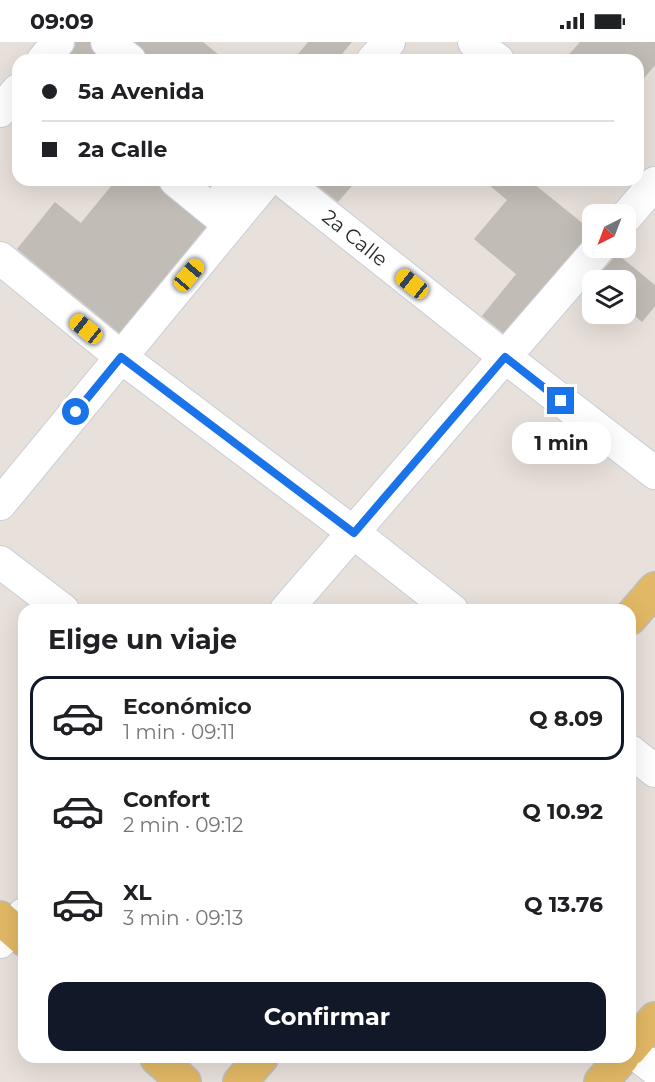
<!DOCTYPE html>
<html lang="es">
<meta charset="utf-8">
<style>
body{margin:0;font-family:Montserrat,sans-serif;background:#f2f2f2;color:#202124;height:100vh;display:flex;flex-direction:column;font-size:22px;white-space:nowrap}
*{box-sizing:border-box;margin:0}
p{font-size:20px;color:#757577}
.icon{flex:none;width:33px;height:33px;fill:none;stroke:currentColor;stroke-width:2;stroke-linecap:round;stroke-linejoin:round}
.map{position:relative;flex:1;overflow:hidden}
.drawer{position:absolute;left:18px;top:562px;width:618px;height:459px;display:flex;flex-direction:column;background:#fff;border-radius:18px;box-shadow:0 6px 24px #0002}
.drawer>*{flex:none}
.banner{position:absolute;left:12px;top:12px;width:632px;height:132px;border-radius:18px;box-shadow:0 6px 24px #0002;display:grid;align-content:center;height:132px;padding:0 30px;background:#fff}
.needle{width:39px;rotate:222deg}
.fabs{position:absolute;left:582px;top:162px;display:grid;gap:12px}
.fabs a{display:grid;place-items:center;width:54px;height:54px;border-radius:12px;background:#fff;box-shadow:0 6px 24px #0002;font-size:30px}
.end{position:absolute;width:27px;height:27px;margin:-14px;border:8px solid #1a73e8;background:#fff;box-shadow:0 0 0 3px #fff}
.from{border-radius:50%}
.bubble{position:absolute;height:42px;border-radius:18px;background:#fff;box-shadow:0 6px 24px #0002;font-size:20px;font-weight:700;line-height:42px;text-align:center}
.car{position:absolute;width:18px;height:36px;margin:-18px -9px;border-radius:8px;box-shadow:0 0 4px 2px #0007;background:linear-gradient(#f5c518 24%,#345 0 40%,#f5c518 0 76%,#345 0 86%,#f5c518 0)}
.banner b{display:flex;align-items:center;gap:21px;height:57px;font-size:22px}
.banner b+b{border-top:2px solid #e0e0e0}
.banner i{width:15px;height:15px;background:#202124}
ul{padding:0;list-style:none}
li{display:flex;align-items:center;gap:18px;height:84px;margin:0 12px 9px;padding:0 18px;border:3px solid transparent;border-radius:18px}
li div{flex:1}
li b{display:block;font-size:22px}
li em{font-style:normal;font-weight:700}
li.active{border-color:#111827}
li>.icon{width:54px;height:54px;stroke-width:1.5}
h2{padding:0 30px;font-size:27px;line-height:72px}
.cta{display:flex;gap:12px;margin-top:auto;padding:12px 30px}
.cta a{flex:1;height:69px;border-radius:18px;background:#111827;color:#fff;font-size:24px;font-weight:700;line-height:69px;text-align:center}
.status{display:flex;justify-content:space-between;align-items:center;height:42px;padding:0 30px;background:#fff;direction:ltr}
.status svg{height:16px;fill:currentColor}
.map>svg:first-child{display:block}
</style>
<div class="status"><b>09:09</b><svg viewBox="0 0 49 12"><path d="M0 12V9h3v3zM5 12V6h3v6zM10 12V3h3v9zM15 12V0h3v12zM26 1h20v11H26zM47 4h2v5h-2z"/></svg></div>
<div class="map">
<svg width="655" height="1040" viewBox="0 0 655 1040">
<rect width="100%" height="100%" fill="#e8e0da"/>
<path fill="#c1bcb5" stroke="#c3bcb4" stroke-width="1.5" d="M76,0H89L91,7L101,18H66L72,11L76,4Z
M136,0H202L224,18H148L146,11Z
M309,0H351L336,18H294Z
M581,0H655V22L638,42V18H565Z
M117,138H150L159,145L164,152L205,185L119,290L18,207L55,161L81,182Z
M311,138H356L338,159Z
M484,138H528L591,189L503,290L483,274L517,232L475,197L508,158Z
M616,212L655,244V263L642,279L626,266V238H595L613,218Z"/>
<g fill="none" stroke-linecap="round" stroke-linejoin="round">
<g stroke="#c8cdd8" stroke-width="34">
<path id="minor" d="M107,0L130,18
M474,0L498,18
M43,18L58,0
M373,18L389,0
M0,69L18,48
M175,138L230,183
M282,138L505,315L655,431
M213,169L231,145L227,138
M626,175L655,141
M0,216L121,315L354,491L452,568
M0,462L267,138
M0,520L63,568
M286,568L599,206
M630,709L655,729
M0,900L24,872
M630,1008L655,1027"/>
</g>
<g stroke="#bebebe" stroke-width="36">
<path id="major" d="M630,576L655,547
M0,876L24,897
M630,1007L655,977
M157,1016L184,1040
M240,1040L261,1016
M601,1040L622,1016"/>
</g>
<use href="#minor" stroke="#fff" stroke-width="32"/>
<use href="#major" stroke="#e1b865" stroke-width="33"/>
</g>
<g fill="none" stroke-linecap="round" stroke-linejoin="round">
<path stroke="#1a73e8" stroke-width="8" d="M76,370L121,315L354,491L505,315L561,359"/>
</g>
<g text-anchor="middle" stroke-width="6" stroke-linejoin="round" paint-order="stroke">
<g font-size="20" fill="#272727" stroke="#fff">
<text transform="translate(355 196) rotate(39)" y="7">2a Calle</text>
</g>
</g>
</svg>
<div class="fabs">
<a><svg class="needle" viewBox="-14 -14 28 28"><path d="M0-13l5 13h-10z" fill="#e53935"/><path d="M0 13l5-13h-10z" fill="#757577"/></svg></a>
<a><svg class="icon" aria-label="layers" viewBox="0 0 24 24"><path d="M12 4l9 5-9 5-9-5zM3 14l9 5 9-5"/></svg></a>
</div>
<i class="end from" style="left:76px;top:370px"></i>
<i class="end" style="left:561px;top:359px"></i>
<div class="bubble" style="left:512px;top:380px;width:99px">1 min</div>
<i class="car" style="left:189px;top:233px;rotate:40deg"></i>
<i class="car" style="left:412px;top:242px;rotate:309deg"></i>
<i class="car" style="left:86px;top:287px;rotate:309deg"></i>
<div class="banner">
<b><i class="from"></i>5a Avenida</b>
<b><i></i>2a Calle</b>
</div>
<section class="drawer">
<h2>Elige un viaje</h2>
<ul>
<li class="active"><svg class="icon" aria-label="car" viewBox="0 0 24 24"><path d="M5 17H2v-5l4-1 3-4h7l3 4 3 1v5h-3M9 17h6M6 11h13"/><circle cx="7" cy="17" r="2"/><circle cx="17" cy="17" r="2"/></svg><div><b>Económico</b><p>1 min · 09:11</p></div><em>Q 8.09</em></li>
<li><svg class="icon" aria-label="car" viewBox="0 0 24 24"><path d="M5 17H2v-5l4-1 3-4h7l3 4 3 1v5h-3M9 17h6M6 11h13"/><circle cx="7" cy="17" r="2"/><circle cx="17" cy="17" r="2"/></svg><div><b>Confort</b><p>2 min · 09:12</p></div><em>Q 10.92</em></li>
<li><svg class="icon" aria-label="car" viewBox="0 0 24 24"><path d="M5 17H2v-5l4-1 3-4h7l3 4 3 1v5h-3M9 17h6M6 11h13"/><circle cx="7" cy="17" r="2"/><circle cx="17" cy="17" r="2"/></svg><div><b>XL</b><p>3 min · 09:13</p></div><em>Q 13.76</em></li>
</ul>
<div class="cta"><a>Confirmar</a></div>
</section>
</div>
